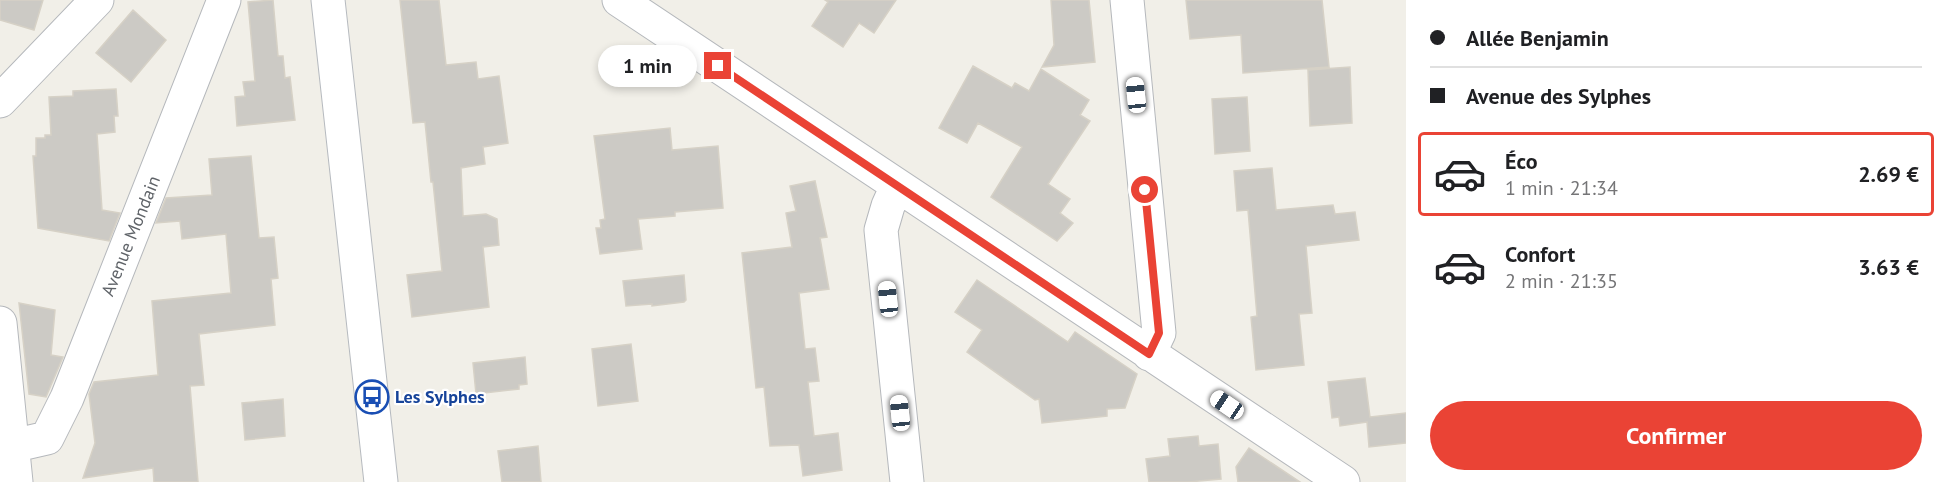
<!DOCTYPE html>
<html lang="fr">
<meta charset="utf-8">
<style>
body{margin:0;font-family:"PT Sans",sans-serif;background:#f2f2f2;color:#202124;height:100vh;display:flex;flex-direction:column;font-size:22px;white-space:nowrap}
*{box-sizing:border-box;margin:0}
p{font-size:20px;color:#757577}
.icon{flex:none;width:33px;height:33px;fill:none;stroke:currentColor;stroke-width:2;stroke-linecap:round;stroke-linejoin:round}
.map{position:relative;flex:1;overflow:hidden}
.details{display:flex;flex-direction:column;background:#fff;width:540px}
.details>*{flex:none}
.hud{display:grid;align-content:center;height:132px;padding:0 24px;background:#fff}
.end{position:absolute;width:27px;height:27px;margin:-14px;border:8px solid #ea4335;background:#fff;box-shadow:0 0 0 3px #fff}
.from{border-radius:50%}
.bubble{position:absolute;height:42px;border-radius:21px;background:#fff;box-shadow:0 3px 9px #0003;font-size:20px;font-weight:600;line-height:42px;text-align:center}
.car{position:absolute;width:18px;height:36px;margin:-18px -9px;border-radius:8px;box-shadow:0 0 4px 2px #0007;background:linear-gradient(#fff 24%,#345 0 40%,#fff 0 76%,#345 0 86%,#fff 0)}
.hud b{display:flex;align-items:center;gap:21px;height:57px;font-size:22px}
.hud b+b{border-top:2px solid #e0e0e0}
.hud i{width:15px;height:15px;background:#202124}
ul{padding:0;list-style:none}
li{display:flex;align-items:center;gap:18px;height:84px;margin:0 12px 9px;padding:0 12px;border:3px solid transparent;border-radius:6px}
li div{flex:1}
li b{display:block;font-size:22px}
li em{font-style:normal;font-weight:600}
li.on{border-color:#ea4335}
li>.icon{width:54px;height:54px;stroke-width:1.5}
.cta{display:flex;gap:12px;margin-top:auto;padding:12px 24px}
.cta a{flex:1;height:69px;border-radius:36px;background:#ea4335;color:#fff;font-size:24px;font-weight:600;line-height:69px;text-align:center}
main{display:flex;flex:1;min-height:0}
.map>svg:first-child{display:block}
</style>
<main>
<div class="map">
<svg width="1406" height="482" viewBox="0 0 1406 482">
<rect width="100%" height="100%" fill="#f1efe8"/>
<path fill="#cccac5" stroke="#d6d1c6" stroke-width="1.5" d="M0,0H43L34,30L0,20Z
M273,0L278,56H283L285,78L290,77L295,120L237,126L235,97L245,96L243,82L255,81L248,2Z
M400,0H439L446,65L476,62L478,79L499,76L508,143L483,147L485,164L461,168L463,216L486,214L497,219L499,245L483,247L489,307L412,317L407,275L442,271L433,182H431L425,122L413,123Z
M825,0H896L874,33L859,23L843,47L812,26L828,2Z
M1051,0H1089L1095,62L1042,67L1054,45Z
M1186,0H1322L1329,67L1243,73L1241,35L1190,39Z
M133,10L166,40L131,82L96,53Z
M973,66L1012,88L1015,83L1029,91L1041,69L1089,100L1080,115L1090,121L1048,184L1070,199L1060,213L1073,223L1057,241L991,197L1022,147L978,123L967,143L939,128Z
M1350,67L1352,123L1310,126L1308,70Z
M116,89L118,116H114L115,132L97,134L102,210L120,213L109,241L38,228L33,156H36V138H45V135H51L49,97L73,96V91Z
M1247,97L1250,151L1215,154L1212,99Z
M670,128L672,150L718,146L723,208L675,212V216L638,219L642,249L600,254L596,228H601L600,220L605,219L594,136Z
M251,156L259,238L274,237L278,278L271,279L275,325L199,334L204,385L190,386L198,482H154L153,468L83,478L95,443L89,394L94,382L158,375L152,301L231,293L226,234L182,239L180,221L156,223L166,198L212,195L209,159Z
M1272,168L1276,210L1333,205L1335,214L1355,212L1359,240L1306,246L1312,313L1299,314L1304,365L1256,370L1251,317L1257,316L1248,210L1237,211L1234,171Z
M815,181L827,237L820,238L829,289L799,293L805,349L815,348L819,381L808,382L814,436L838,433L842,470L803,476L799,445L770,446L764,387L756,388L742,253L792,247L786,213L796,211L790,186Z
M684,275L686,300L684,302L652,306V304L626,306L623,281Z
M977,280L1068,342L1075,332L1137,374L1125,408L1107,409V416L1042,423L1039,399L1035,400L967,352L982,330L955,312Z
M19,303L55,310L51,355L63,357L46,397L29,394Z
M631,344L638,401L598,406L592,349Z
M525,357L527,384L519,385V389L476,394L473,363Z
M1365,378L1370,417L1406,413V443L1369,447L1367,422L1340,426L1339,417L1332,418L1328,382Z
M283,399L285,436L245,440L242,403Z
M1198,436L1199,446L1218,444L1221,479L1188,482H1149L1146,459L1170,456L1168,439Z
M538,446L541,482H502L498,451Z
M1249,448L1300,482H1238L1236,467Z"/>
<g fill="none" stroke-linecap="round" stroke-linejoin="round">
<g stroke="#b5b8bc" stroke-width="35">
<path id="street" d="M619,0L1343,482
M1127,0L1159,333L1149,354
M0,101L97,0
M897,186L888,206L881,230L907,482
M0,323L16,482
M12,446L47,438L67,398L224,0"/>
</g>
<g stroke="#b6babf" stroke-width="35">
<path id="secondary" d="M328,0L381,482"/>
</g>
<use href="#street" stroke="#fff" stroke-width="33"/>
<use href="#secondary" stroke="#fff" stroke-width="33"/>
</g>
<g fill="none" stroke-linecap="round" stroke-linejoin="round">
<path stroke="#ea4335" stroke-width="8" d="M718,66L1149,354L1159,333L1145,190"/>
</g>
<defs>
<g id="bus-ring" transform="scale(1.725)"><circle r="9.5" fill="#fff" stroke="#1a4fb4" stroke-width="1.5"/><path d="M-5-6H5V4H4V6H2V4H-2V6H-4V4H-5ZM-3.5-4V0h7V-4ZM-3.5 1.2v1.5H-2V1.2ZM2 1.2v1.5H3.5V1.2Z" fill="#1a4fb4"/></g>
</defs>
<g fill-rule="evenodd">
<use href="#bus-ring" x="372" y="397"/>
</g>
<g text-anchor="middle" stroke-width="4.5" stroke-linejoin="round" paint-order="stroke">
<g font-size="18" fill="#5f6368" stroke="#fff">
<text transform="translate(131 236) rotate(-68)" y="6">Avenue Mondain</text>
</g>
<g font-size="18" font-weight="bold" fill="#164399" stroke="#fff" text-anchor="start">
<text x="395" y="403">Les Sylphes</text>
</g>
</g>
</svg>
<i class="end from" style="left:1145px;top:190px"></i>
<i class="end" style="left:718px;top:66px"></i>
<div class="bubble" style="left:598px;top:45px;width:99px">1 min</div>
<i class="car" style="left:1136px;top:95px;rotate:354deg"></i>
<i class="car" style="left:888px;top:299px;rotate:354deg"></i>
<i class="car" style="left:1227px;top:405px;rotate:304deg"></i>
<i class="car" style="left:900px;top:413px;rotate:354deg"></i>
</div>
<section class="details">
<div class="hud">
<b><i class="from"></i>Allée Benjamin</b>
<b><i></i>Avenue des Sylphes</b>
</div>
<ul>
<li class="on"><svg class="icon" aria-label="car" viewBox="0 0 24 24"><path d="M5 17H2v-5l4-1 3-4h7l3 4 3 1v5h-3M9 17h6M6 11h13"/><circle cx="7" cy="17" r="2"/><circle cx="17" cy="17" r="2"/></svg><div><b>Éco</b><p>1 min · 21:34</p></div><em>2.69 €</em></li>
<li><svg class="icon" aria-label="car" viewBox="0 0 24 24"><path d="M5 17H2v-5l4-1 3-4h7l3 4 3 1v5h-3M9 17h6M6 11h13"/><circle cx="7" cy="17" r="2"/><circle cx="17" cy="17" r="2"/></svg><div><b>Confort</b><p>2 min · 21:35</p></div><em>3.63 €</em></li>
</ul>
<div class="cta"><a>Confirmer</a></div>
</section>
</main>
